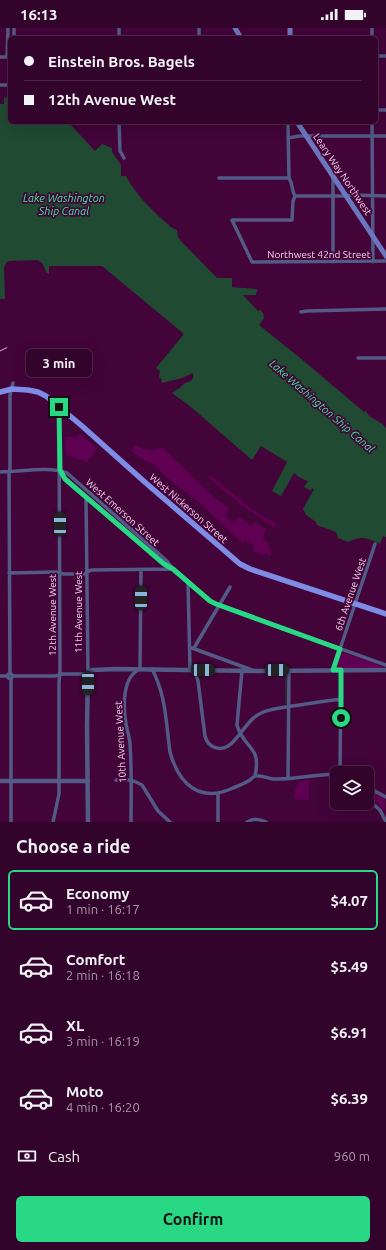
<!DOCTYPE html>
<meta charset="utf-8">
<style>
body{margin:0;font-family:Ubuntu,sans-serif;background:#3a0d33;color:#f1f3f6;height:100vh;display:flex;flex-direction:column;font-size:15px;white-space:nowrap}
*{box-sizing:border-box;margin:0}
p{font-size:13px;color:#a898a9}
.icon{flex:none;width:22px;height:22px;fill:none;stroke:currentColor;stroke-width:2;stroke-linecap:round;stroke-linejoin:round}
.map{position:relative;height:794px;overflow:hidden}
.drawer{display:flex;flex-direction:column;background:#32032b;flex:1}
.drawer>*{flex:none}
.hud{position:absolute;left:8px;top:8px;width:370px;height:88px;border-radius:6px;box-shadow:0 4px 16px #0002,0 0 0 1px #4d2547;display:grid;align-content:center;height:88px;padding:0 16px;background:#32032b}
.fabs{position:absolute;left:330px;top:738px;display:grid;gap:8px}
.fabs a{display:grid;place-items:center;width:44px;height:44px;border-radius:6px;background:#32032b;box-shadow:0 4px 16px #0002,0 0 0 1px #4d2547;font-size:20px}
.end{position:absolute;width:18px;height:18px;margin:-9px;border:5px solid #29d885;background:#111;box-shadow:0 0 0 2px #111}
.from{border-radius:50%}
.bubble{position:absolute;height:28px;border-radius:6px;background:#32032b;box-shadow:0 4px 16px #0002,0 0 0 1px #4d2547;font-size:13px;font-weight:700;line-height:28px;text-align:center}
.car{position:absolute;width:12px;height:24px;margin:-12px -6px;border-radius:5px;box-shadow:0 0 3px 1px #0007;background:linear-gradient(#222 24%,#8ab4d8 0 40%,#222 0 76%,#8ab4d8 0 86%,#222 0)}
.hud b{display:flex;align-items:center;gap:14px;height:38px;font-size:15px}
.hud b+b{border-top:1px solid #4d2547}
.hud i{width:10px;height:10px;background:#f1f3f6}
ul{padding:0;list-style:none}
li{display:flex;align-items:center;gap:12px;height:60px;margin:0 8px 6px;padding:0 8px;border:2px solid transparent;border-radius:6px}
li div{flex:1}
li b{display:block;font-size:15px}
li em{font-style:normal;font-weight:700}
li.active{border-color:#29d885}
li>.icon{width:36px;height:36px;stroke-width:1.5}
h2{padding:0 16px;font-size:18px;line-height:48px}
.pay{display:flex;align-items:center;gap:10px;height:44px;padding:0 16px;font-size:15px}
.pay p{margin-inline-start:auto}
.cta{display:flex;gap:8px;margin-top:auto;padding:8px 16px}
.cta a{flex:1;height:46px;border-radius:6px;background:#29d885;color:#111;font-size:16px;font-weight:700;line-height:46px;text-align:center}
.status{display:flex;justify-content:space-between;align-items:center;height:28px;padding:0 20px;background:#32032b;direction:ltr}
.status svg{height:11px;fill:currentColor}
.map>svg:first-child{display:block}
</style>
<div class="status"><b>16:13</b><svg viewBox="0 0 49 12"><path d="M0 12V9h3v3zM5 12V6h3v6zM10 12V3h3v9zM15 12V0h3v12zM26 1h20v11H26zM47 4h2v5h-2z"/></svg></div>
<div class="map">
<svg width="386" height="794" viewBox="0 0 386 794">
<rect width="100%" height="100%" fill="#420439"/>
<path fill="#600052" d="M80,406L97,420L87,434L66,427L65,409H77Z
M136,417C147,424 151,422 163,420L214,469L230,481L225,488L234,495L239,489L252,498L255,494L266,501L263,511L268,514L269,520L272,522L270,528L264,525L263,527L254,524V517L245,512L242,515L200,475L172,454L153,436L145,433L131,423Z
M211,448L253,482L277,496L276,498L273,499L239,475L209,450Z
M342,625H344L377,635L381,638L379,640H339L337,637Z
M310,752L308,763H309V772L294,771L295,763L298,754Z
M367,761L385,770V783L367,767Z"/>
<path fill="#204a32" d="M10,66V94H68L95,123L102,116L112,120V124L121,137V148H126C137,169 155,185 172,200L177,202L178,209L182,214L217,250H232V259L257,261L256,267H243L258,283L260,282L263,285L264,290L259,297L305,334L364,384L366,383L369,388L381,395L386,400V509L383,508L380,516C368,510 361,507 348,514L338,510L336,504L317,497L316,494L306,487L303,481L314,461L312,460L311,463L304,459L308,453L300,450L294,445L281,468L272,463L287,434L261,418L252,432L191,379L172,365L181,359L185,355L191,353L193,350V345L182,350L162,355L161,350H159L160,343L156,340L184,306L102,238H49V246L46,244L43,236L38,232L9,233L6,235L4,239L5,271H0V76H4V70L9,69Z"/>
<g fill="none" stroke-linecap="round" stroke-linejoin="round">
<path stroke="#204a32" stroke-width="1" d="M286,648V676"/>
<path stroke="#525a85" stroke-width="3.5" d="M14,0V10
M119,0V10
M199,0V10
M372,0V10
M376,28H386
M0,29H10
M7,29L8,0
M0,57H10
M376,82H386
M119,94L120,123L124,130
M372,94L373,234
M288,98L289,150C294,158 291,162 295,168L293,173L292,192H232L252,234L386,233
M288,110L299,108H386
M333,149V234
M219,150H289
M295,168H346L351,167L386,168
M301,284L307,283L386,281
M358,330H386
M60,443L65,451L164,536L170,540
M0,444C21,444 48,438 67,445L167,533L173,541L210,573L216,576L386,637
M9,545L56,544L64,546H84L91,542L173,541
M188,554L190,641L196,647L198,653L205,708C207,716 214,722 223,720C235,718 245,695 256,688C266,681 280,680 292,678C308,676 324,673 341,671
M192,620L252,642
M194,620L230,559
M152,641C166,667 166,695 170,724C179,757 200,775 233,760C239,758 245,755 250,752C251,751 253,749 255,748C259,747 268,750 273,751C294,752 316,746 337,746
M242,642L237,697C244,722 262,717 255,748
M333,642L375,516
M7.5 648a2.5 2.5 0 1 1 5 0a2.5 2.5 0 1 1-5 0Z
M10,646L9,447L10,440V367L13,355
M0,648H8
M13,648H55L63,646H88L86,469
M11,651V794
M340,745L341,642
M288,750L289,642
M116,752H131L136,754L142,757L158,783L170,794
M367,759L386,769
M367,771L380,782L386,794
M53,794L59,766V655L60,642L59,380
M131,794C131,769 132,743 130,717C130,710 127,703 126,696C123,679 122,649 140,641L141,542
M218,794V766
M247,794C254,790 259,791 266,794"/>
<path stroke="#525a85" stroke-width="4.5" d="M0,753H88
M88,794L87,698L88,646L92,642L116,641L260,643L386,642"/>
<path stroke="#6b76bc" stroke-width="5" d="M235,0L241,10
M290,10V0
M297,94L386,228"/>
<path stroke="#7f8ce6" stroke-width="5.5" d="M0,364L12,361L28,362L38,364L46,368L82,398L147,456L240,536L250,541L386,586"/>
<path stroke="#e0b7d6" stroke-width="1" stroke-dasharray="8 4" stroke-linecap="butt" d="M0,323L8,319"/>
</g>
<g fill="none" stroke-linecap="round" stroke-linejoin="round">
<path stroke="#29d885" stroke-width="5" d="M59,379L60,442L65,451L164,536L173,541L210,573L216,576L340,621L333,642H341V690"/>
</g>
<g text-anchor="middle" stroke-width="3.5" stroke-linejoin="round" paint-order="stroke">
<g font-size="10" fill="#f6d0ec" stroke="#420439">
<text transform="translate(343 146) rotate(56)" y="4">Leary Way Northwest</text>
<text x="319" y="230">Northwest 42nd Street</text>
<text transform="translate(189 480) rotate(41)" y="4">West Nickerson Street</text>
<text transform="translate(123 484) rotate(42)" y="4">West Emerson Street</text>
<text transform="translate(350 566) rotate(-71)" y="4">6th Avenue West</text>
<text transform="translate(78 584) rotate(-90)" y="4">11th Avenue West</text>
<text transform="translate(52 587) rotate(-90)" y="4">12th Avenue West</text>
<text transform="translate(120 714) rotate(-93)" y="4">10th Avenue West</text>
</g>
<g font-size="11" font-style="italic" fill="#38ec93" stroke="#420439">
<text x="64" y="174">Lake Washington<tspan x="64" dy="13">Ship Canal</tspan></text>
<text transform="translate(322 378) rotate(41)" y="4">Lake Washington Ship Canal</text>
</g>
</g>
</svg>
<div class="fabs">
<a><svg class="icon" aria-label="layers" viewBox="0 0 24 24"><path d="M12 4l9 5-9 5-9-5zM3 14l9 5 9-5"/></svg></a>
</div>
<i class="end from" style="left:341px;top:690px"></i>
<i class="end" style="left:59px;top:379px"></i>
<div class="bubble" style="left:26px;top:321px;width:66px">3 min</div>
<i class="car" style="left:60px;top:496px;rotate:0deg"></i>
<i class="car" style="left:141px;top:570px;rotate:0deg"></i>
<i class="car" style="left:203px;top:642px;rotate:91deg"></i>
<i class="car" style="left:277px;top:642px;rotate:89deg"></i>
<i class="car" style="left:88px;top:655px;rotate:180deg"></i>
<div class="hud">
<b><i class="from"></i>Einstein Bros. Bagels</b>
<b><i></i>12th Avenue West</b>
</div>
</div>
<section class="drawer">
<h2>Choose a ride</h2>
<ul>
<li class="active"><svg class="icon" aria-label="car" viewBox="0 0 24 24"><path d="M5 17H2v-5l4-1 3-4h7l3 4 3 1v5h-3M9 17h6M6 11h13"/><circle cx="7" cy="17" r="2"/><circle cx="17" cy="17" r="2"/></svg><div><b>Economy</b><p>1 min · 16:17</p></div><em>$4.07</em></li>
<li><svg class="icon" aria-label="car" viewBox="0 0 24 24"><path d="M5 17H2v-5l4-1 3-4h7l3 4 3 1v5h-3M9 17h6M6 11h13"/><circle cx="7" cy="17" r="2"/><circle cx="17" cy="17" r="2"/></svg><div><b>Comfort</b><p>2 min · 16:18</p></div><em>$5.49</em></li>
<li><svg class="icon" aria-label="car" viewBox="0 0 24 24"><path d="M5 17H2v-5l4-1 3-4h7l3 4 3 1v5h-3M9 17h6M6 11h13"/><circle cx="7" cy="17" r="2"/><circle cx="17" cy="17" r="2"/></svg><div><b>XL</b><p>3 min · 16:19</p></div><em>$6.91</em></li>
<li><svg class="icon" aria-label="car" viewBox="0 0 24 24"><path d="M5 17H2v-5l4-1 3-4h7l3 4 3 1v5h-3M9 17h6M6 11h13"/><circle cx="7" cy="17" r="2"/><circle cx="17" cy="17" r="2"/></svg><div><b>Moto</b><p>4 min · 16:20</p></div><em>$6.39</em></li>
</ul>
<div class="pay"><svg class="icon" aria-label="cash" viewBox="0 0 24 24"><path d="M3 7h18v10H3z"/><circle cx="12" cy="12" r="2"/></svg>Cash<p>960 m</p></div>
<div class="cta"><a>Confirm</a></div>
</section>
